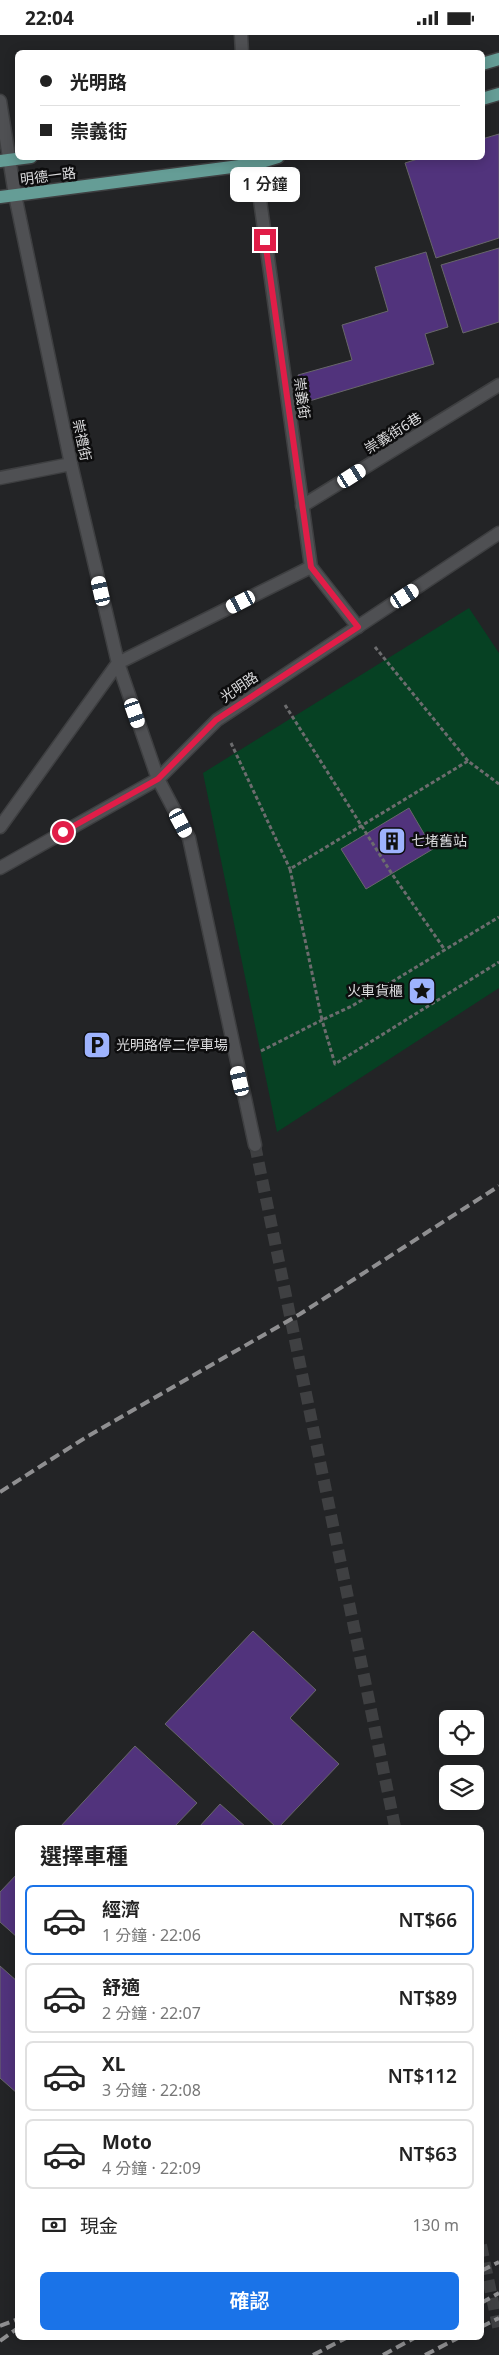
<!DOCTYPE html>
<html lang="zh-TW">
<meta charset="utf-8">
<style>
body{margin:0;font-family:"Noto Sans","Noto Sans TC",sans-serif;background:#f2f2f2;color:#222;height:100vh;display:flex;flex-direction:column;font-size:19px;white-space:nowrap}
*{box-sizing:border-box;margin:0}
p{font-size:16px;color:#767676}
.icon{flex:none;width:28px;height:28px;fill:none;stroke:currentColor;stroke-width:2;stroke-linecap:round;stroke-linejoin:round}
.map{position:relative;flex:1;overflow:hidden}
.side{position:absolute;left:15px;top:1790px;width:469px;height:515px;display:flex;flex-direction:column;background:#fff;border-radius:8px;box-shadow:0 2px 12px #0003}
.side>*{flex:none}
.guide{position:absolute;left:15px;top:15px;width:470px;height:110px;border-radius:8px;box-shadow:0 2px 12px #0003;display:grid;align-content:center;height:110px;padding:0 25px;background:#fff}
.controls{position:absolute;left:439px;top:1675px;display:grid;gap:10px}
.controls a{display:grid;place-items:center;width:45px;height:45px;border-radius:8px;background:#fff;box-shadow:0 2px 12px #0003;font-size:25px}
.end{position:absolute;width:22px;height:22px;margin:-11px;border:6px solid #e11d48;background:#fff;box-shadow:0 0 0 2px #fff}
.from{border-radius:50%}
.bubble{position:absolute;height:35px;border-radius:8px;background:#fff;box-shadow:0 2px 12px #0003;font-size:16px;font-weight:600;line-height:35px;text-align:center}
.car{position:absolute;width:15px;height:30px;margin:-15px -8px;border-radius:6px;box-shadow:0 0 4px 1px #0007;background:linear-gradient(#fff 24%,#345 0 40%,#fff 0 76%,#345 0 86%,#fff 0)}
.guide b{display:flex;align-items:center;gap:18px;height:48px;font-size:19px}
.guide b+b{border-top:1px solid #e0e0e0}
.guide i{width:12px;height:12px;background:#222}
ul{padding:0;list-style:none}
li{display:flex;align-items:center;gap:15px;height:70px;margin:0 10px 8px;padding:0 15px;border:2px solid #e0e0e0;border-radius:8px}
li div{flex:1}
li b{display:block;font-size:19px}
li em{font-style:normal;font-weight:600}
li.active{border-color:#1a73e8}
li>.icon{width:45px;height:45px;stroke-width:1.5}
h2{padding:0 25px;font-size:22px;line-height:60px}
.pay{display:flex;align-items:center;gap:12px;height:55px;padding:0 25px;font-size:19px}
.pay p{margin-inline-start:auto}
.action{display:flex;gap:10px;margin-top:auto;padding:10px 25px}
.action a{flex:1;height:58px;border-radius:8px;background:#1a73e8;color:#fff;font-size:20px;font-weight:600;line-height:58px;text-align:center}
.status{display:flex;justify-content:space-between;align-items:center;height:35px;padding:0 25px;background:#fff;direction:ltr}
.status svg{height:14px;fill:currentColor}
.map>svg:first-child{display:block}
</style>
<div class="status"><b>22:04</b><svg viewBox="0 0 49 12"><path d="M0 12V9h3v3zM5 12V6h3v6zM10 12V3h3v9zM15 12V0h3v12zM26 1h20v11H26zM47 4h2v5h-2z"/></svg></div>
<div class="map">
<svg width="499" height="2320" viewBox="0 0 499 2320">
<rect width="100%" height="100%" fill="#232426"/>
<path fill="#064123" d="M469,573L499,618V953L277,1097L203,738Z"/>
<path fill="#51337c" stroke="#68676a" d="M499,99V203L436,223L405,128L424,122H482V104Z
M499,213V287L463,298L441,230Z
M426,217L448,292L425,299L434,329L306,367L298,340L352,325L342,290L388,276L375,232Z
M409,773L433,814L366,854L341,814Z
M253,1596L316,1655L290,1683L339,1729L279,1792H276L165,1689Z
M135,1711L197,1768L174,1792H60Z
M220,1769L246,1792H199Z
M18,1838V1903L0,1887V1857Z
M0,1931L18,1947V2059L0,2043Z"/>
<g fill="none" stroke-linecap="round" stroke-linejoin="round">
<path stroke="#3f4042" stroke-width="12" stroke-dasharray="12 6" stroke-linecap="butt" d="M255,1110L395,1792
M481,2210L499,2296"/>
<g stroke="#3e3f41" stroke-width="15">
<path id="service" d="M302,471L499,350"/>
</g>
<g stroke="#3e3f41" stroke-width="15">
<path id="minor" d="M241,0L242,18
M0,66L15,160L71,429L118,628L158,744L189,803L255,1110
M254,122L311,532L358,592
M0,443L71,429
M0,792L118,628L311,532"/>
</g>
<g stroke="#3e3f41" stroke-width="15">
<path id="tertiary" d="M0,833L158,744L217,685L499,498"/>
</g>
<g stroke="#3e3f41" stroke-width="15">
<path id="primary" d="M482,29L499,24
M482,64L499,59
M0,126L31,122
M0,162L255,129L278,122"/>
</g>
<path stroke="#6c6c6e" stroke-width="3" stroke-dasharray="4 2.5" stroke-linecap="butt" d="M375,612L468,726
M285,670L392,839L445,915
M231,708L290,834
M499,749L468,726L290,834L322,985L352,971L499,882
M261,1016L322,985L335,1029L499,927"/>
<use href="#service" stroke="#4f5053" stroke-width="12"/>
<use href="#minor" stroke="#4f5053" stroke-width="12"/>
<use href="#tertiary" stroke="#4f5053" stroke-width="12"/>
<use href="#primary" stroke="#659d96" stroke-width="12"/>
<path stroke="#8f8f91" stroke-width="4" stroke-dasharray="10 5" stroke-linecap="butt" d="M0,1457L88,1401L300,1279L499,1151
M481,2236L499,2227
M481,2268L499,2258
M0,2291L18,2284
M481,2292L499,2283
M0,2306L18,2293
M313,2320L348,2302
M383,2320L416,2302
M425,2320L460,2302"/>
</g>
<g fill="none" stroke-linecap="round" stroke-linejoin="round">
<path stroke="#e11d48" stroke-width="6" d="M63,797L158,744L216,685L358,592L311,532L265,205"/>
</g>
<defs>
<g id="building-square" transform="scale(1.4375)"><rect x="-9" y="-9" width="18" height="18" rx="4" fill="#9eb3fd" stroke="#0d0d0e"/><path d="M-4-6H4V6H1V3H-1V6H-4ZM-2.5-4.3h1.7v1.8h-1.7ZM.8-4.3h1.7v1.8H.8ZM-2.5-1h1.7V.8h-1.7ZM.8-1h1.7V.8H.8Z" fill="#111"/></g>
<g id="sight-square" transform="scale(1.4375)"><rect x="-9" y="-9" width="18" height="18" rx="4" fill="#9eb3fd" stroke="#0d0d0e"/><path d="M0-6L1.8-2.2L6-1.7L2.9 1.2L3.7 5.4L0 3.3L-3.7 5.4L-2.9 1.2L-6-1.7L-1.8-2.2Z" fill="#111"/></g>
<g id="parking-square" transform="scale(1.4375)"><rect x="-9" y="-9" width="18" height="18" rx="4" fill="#9eb3fd" stroke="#0d0d0e"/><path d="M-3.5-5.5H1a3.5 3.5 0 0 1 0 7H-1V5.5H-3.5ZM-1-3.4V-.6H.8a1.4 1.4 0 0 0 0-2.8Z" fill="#111"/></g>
</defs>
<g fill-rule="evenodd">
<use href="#building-square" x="392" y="806"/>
<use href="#sight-square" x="422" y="956"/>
<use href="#parking-square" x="97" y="1010"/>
</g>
<g text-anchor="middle" stroke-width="5" stroke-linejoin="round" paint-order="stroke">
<g font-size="14" fill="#dcdcde" stroke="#0d0d0e">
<text transform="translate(48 141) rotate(-7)" y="5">明德一路</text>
<text transform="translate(302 363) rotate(82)" y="5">崇義街</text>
<text transform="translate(393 398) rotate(-32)" y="5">崇義街6巷</text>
<text transform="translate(82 405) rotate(78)" y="5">崇禮街</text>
<text transform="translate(239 652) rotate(-34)" y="5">光明路</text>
</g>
<g font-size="14" fill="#dcdcde" stroke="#0d0d0e" text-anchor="start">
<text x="411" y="811">七堵舊站</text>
<text x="403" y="961" text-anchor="end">火車貨櫃</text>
<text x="116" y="1015">光明路停二停車場</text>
</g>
</g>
</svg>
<div class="controls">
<a><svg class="icon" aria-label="locate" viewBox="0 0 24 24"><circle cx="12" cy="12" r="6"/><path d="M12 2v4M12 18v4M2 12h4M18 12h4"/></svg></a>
<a><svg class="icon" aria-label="layers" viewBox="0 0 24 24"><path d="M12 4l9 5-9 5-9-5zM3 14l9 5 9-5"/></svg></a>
</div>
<i class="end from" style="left:63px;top:797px"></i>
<i class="end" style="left:265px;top:205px"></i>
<div class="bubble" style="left:230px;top:132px;width:70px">1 分鐘</div>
<i class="car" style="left:352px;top:441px;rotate:58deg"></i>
<i class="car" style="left:101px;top:556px;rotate:347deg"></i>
<i class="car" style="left:405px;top:561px;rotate:57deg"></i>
<i class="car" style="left:241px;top:567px;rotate:243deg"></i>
<i class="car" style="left:135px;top:678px;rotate:161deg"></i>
<i class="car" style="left:181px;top:788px;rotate:152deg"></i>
<i class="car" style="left:240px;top:1046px;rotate:347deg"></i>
<div class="guide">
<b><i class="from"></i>光明路</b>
<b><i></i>崇義街</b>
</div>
<section class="side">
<h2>選擇車種</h2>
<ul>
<li class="active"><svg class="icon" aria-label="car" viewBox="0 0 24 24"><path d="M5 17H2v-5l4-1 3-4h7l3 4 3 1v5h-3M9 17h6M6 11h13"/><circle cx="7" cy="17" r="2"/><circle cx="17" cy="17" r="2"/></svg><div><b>經濟</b><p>1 分鐘 · 22:06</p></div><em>NT$66</em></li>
<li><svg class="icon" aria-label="car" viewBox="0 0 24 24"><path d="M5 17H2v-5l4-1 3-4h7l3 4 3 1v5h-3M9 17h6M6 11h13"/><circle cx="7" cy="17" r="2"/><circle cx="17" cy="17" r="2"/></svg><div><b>舒適</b><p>2 分鐘 · 22:07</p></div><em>NT$89</em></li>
<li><svg class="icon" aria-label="car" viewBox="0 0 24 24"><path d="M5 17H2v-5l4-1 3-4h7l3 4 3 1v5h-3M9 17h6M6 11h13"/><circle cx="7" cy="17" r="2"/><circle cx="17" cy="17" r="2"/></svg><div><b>XL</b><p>3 分鐘 · 22:08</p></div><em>NT$112</em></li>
<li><svg class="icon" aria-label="car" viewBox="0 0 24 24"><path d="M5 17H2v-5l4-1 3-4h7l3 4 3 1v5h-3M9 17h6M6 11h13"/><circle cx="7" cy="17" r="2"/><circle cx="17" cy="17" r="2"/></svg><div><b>Moto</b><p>4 分鐘 · 22:09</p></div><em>NT$63</em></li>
</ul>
<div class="pay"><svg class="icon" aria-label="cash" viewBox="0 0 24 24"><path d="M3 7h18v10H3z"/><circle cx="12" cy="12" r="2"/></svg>現金<p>130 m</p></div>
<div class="action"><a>確認</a></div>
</section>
</div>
